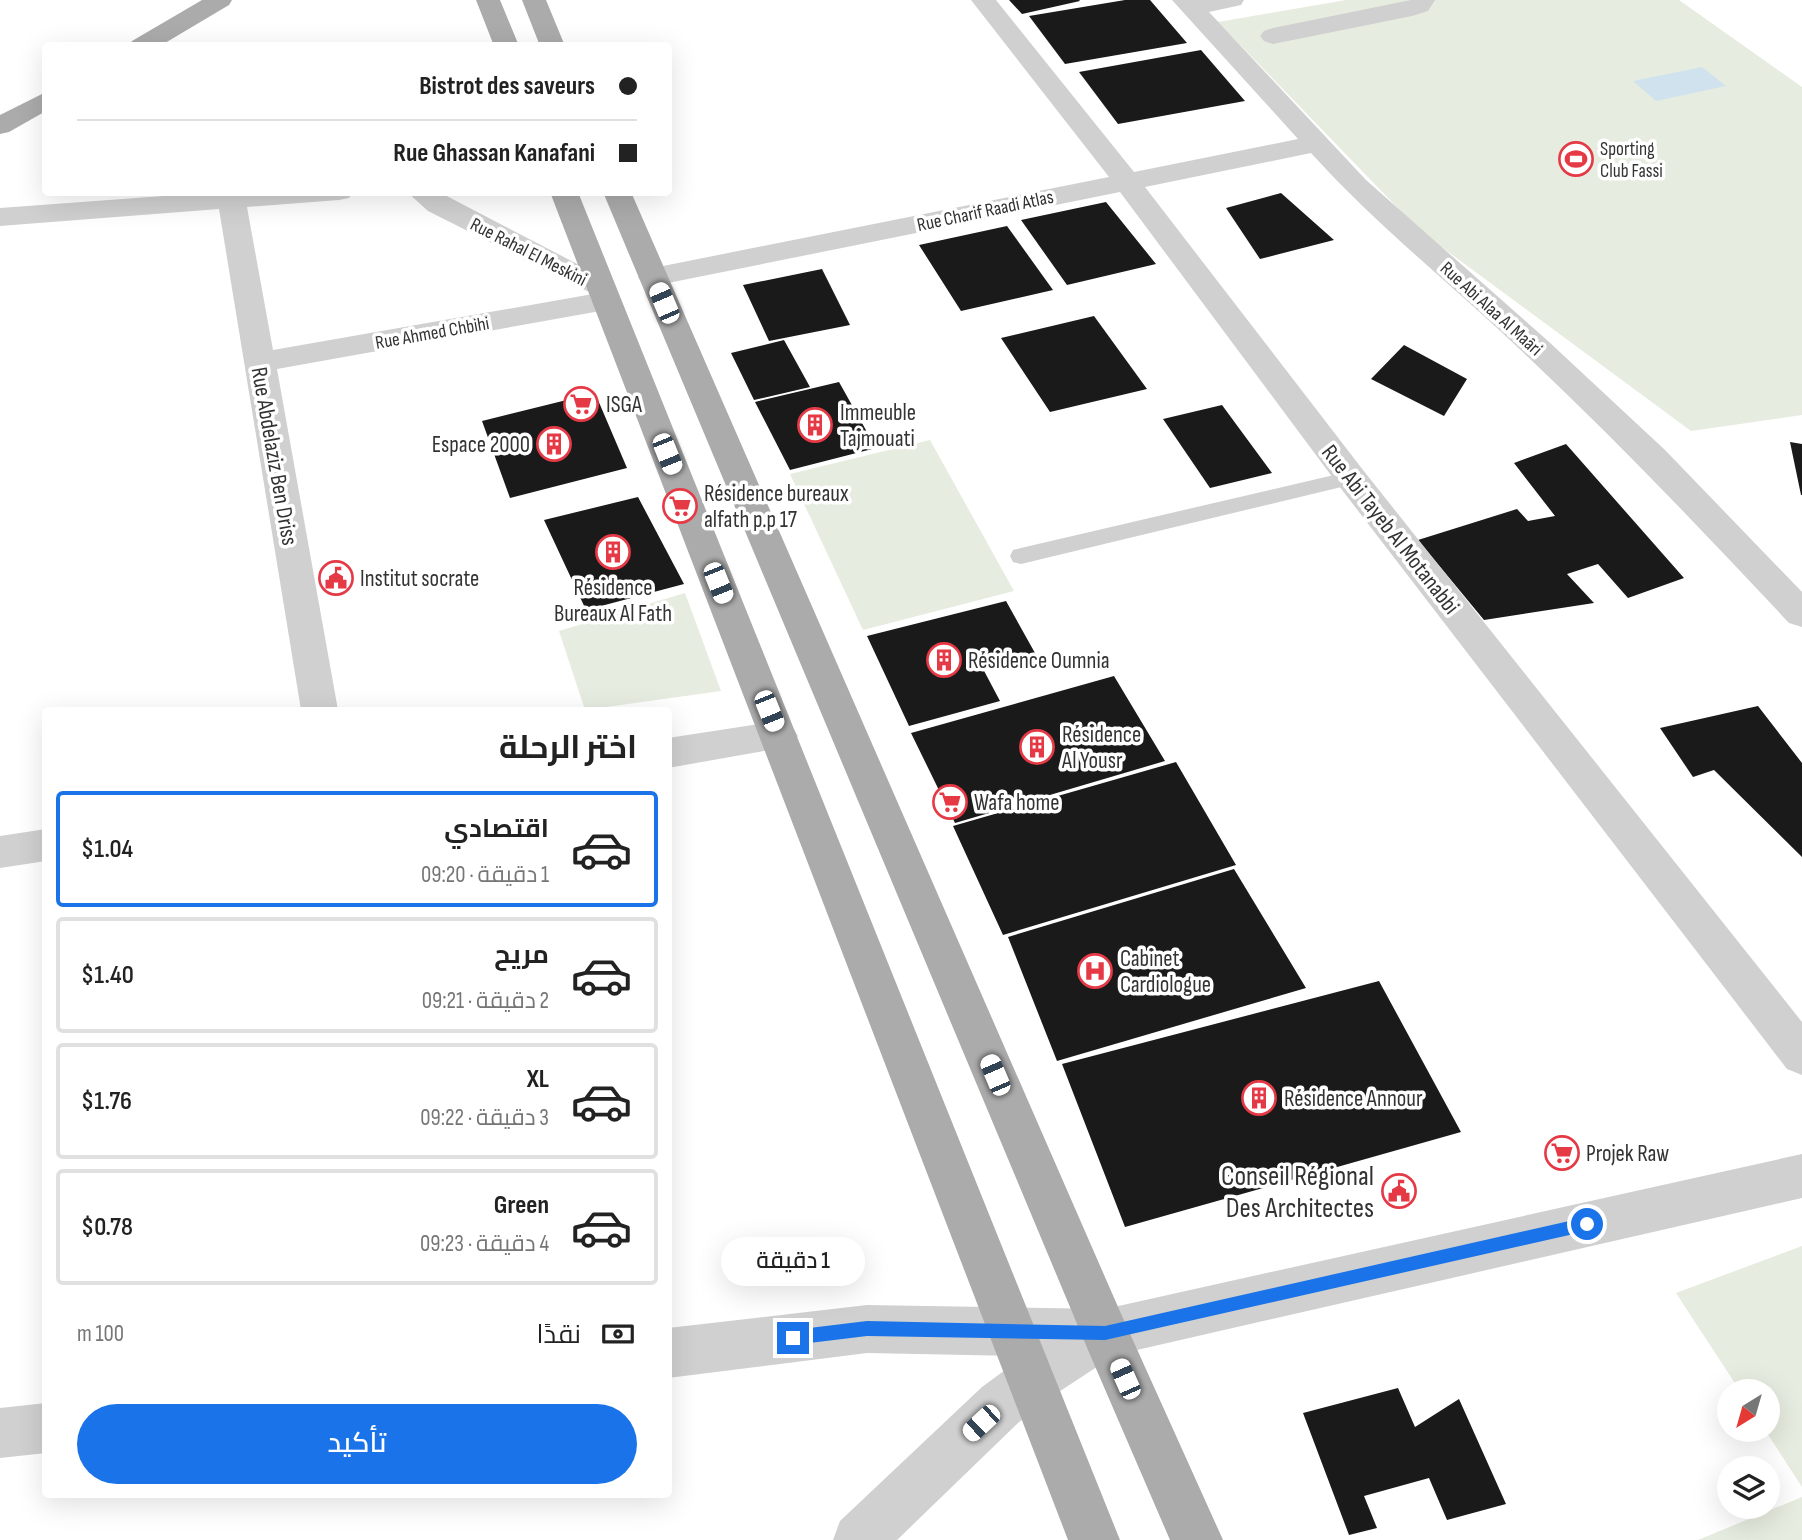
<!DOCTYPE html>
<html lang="ar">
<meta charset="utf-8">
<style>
body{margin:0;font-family:"Sofia Sans Condensed",Cairo,sans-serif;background:#f2f2f2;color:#222;direction:rtl;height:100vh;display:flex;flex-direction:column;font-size:26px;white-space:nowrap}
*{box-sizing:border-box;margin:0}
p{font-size:23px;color:#767676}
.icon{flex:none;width:38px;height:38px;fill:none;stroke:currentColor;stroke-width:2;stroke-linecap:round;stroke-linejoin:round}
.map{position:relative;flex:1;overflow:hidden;direction:ltr}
.side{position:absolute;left:42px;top:707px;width:630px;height:791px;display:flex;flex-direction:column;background:#fff;border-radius:7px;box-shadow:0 7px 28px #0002;direction:rtl}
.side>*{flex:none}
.top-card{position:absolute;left:42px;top:42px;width:630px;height:154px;border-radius:7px;box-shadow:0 7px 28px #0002;direction:rtl;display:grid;align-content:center;height:154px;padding:0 35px;background:#fff}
.needle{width:46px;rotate:217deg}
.fabs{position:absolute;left:1717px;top:1379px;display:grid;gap:14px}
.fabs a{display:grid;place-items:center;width:63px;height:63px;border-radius:50%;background:#fff;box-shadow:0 7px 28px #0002;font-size:35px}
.end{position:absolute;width:32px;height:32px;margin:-16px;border:9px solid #1a73e8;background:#fff;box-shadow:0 0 0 4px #fff}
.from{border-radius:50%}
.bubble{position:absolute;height:49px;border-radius:24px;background:#fff;box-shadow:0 7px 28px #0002;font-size:23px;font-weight:600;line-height:49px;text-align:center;direction:rtl}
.car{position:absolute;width:21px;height:42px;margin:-21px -10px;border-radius:9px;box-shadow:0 0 5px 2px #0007;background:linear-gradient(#fff 24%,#345 0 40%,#fff 0 76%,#345 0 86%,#fff 0)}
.top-card b{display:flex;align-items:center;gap:24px;height:66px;font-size:26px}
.top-card b+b{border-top:2px solid #e0e0e0}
.top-card i{width:18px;height:18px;background:#222}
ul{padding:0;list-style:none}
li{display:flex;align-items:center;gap:21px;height:116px;margin:0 14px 10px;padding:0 21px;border:4px solid #e0e0e0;border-radius:7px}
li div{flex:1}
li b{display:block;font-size:26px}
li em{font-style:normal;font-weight:600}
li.selected{border-color:#1a73e8}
li>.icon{width:63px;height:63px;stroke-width:1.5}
h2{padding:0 35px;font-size:32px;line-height:84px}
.pay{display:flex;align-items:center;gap:18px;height:77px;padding:0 35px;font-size:26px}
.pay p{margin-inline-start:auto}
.action{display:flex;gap:14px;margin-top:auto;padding:14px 35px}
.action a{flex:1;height:80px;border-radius:42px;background:#1a73e8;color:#fff;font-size:28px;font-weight:600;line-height:80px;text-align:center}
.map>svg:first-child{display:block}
</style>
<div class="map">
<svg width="1802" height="1540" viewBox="0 0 1802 1540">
<rect width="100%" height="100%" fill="#fff"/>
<path fill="#e6ecdf" d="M1346,0H1679L1802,87V415L1691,431L1420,231L1218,22Z
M930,440L1014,591L863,630L790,474Z
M685,593L721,691L585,710L559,631Z
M1802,1246V1487L1765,1430H1768V1391H1740L1676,1293Z
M1802,1497V1540H1698Z"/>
<path fill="#cfe2ee" d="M1702,67L1726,86L1656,101L1633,81Z"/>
<path fill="#1a1a1a" d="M1009,0H1079L1080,1L1022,14Z
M1125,0H1150L1187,43L1065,64L1029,16Z
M1201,50L1245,101L1118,124L1079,72Z
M1281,193L1334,240L1260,259L1226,208Z
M1106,202L1156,264L1067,285L1021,220Z
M1007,226L1053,290L961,311L919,245Z
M822,269L850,325L769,341L743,285Z
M1094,316L1147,389L1050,412L1001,338Z
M784,340L810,387L754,400L731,353Z
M1404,345L1467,379L1444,416L1371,379Z
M839,382L876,448L790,470L755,402Z
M595,393L627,468L510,498L482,421Z
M1222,405L1272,473L1210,488L1163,419Z
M1790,442L1802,444V495H1801Z
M1566,444L1684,578L1628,598L1598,564L1567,574L1594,603L1484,620L1418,540L1517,509L1528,521L1555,516L1514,463Z
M638,497L684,584L586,610L544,520Z
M1006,601L1035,653L982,667L1000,701L909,726L867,636Z
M1114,676L1165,761L955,823L911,733Z
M1758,706L1802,763V857L1714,770L1693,777L1660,728Z
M1176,762L1236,865L1003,935L953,826Z
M1234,869L1306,988L1057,1061L1008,937Z
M1379,981L1461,1132L1125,1227L1062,1064Z
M1398,1388L1415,1427L1459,1399L1506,1504L1447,1520L1429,1478L1364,1496L1377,1528L1349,1535L1303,1413Z"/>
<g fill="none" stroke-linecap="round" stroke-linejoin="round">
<path fill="#d0d0d0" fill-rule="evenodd" d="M1351,471L1358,473L1362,478L1358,483L1021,564L1013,562L1010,556L1013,550L1021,548Z"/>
<path fill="#d0d0d0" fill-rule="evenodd" d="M971,0H996L1134,172L1298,139L1172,0H1244L1241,5L1209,12L1366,180L1548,341L1665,450L1802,592V627L1789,623C1704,532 1619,443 1528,357C1456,288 1378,227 1311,153L1145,187L1363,470L1802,1022V1075L1787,1069L1339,486L1120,192L653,286L643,283L638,277L643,271L653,268L1109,177Z
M1411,0H1435L1428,11L1412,16L1273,44L1264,41L1260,36L1264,31L1273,28Z
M218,192H353L349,198L339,200L247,207L273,350L593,294L428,211L407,192H439L610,281L615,287L611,293L617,295L621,301L617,307L606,310L277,369L338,710H301L219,209L0,226V208Z
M779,721L792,726L798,736L792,746L668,768V738Z
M46,829V861L0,868V836Z
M1802,1154V1198L1115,1355L1048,1399L1018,1423L897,1540H833L840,1521L982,1387L1024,1356L867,1353L668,1378V1328L867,1305L1105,1309Z
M46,1403V1453L0,1458V1408Z"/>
<path fill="#ababab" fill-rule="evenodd" d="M202,0H232L229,5L160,46H129L132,41Z
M476,0H500L519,46H494Z
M522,0H546L565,46H540Z
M46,92V111L9,132L0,134V115Z
M550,192H578L1120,1540H1068Z
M603,192H631L1122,1316L1223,1540H1170L1088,1350Z"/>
</g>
<path fill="#1a73e8" d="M1587,1217L1594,1224L1587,1231L1105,1340L867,1336L793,1345L787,1343L785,1338L787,1332L793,1330L867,1321L1105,1326Z"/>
<defs>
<g id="stadium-ring" transform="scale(1.75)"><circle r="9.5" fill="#fff" stroke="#e63946" stroke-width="1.5"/><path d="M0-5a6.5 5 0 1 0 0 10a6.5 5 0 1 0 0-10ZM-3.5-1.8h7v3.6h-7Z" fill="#e63946"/></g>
<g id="supermarket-ring" transform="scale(1.75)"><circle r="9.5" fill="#fff" stroke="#e63946" stroke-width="1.5"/><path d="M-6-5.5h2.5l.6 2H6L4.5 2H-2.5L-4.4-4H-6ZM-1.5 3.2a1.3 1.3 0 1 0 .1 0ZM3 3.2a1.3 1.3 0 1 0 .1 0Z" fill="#e63946"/></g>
<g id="building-ring" transform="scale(1.75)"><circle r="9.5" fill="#fff" stroke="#e63946" stroke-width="1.5"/><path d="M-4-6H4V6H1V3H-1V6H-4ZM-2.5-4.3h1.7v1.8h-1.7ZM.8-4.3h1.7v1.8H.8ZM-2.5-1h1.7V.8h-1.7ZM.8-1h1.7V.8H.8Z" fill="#e63946"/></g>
<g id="civic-ring" transform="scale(1.75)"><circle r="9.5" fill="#fff" stroke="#e63946" stroke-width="1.5"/><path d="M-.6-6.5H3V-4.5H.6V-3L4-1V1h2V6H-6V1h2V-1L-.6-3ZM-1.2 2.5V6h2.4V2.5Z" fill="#e63946"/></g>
<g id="hospital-ring" transform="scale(1.75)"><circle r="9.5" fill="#fff" stroke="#e63946" stroke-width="1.5"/><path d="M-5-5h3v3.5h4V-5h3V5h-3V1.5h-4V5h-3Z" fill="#e63946"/></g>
</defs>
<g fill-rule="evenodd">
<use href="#stadium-ring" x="1576" y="159"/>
<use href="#supermarket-ring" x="581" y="404"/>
<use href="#building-ring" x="815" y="425"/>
<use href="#building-ring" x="554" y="444"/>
<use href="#supermarket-ring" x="680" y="506"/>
<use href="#building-ring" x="613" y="552"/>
<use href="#civic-ring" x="336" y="578"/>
<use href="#building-ring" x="944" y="660"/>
<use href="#building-ring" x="1037" y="747"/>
<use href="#supermarket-ring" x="950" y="802"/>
<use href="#hospital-ring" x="1095" y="971"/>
<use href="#building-ring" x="1259" y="1098"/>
<use href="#supermarket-ring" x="1562" y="1153"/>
<use href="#civic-ring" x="1399" y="1191"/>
</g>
<g text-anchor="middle" stroke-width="7" stroke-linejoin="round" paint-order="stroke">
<g font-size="19" fill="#333" stroke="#fff" text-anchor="start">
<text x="1600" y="155">Sporting<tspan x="1600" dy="22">Club Fassi</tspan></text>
</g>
<g font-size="19" fill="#333" stroke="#fff">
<text transform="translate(985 210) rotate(-12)" y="7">Rue Charif Raadi Atlas</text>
<text transform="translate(529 251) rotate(27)" y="7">Rue Rahal El Meskini</text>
<text transform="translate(1492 308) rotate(42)" y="7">Rue Abi Alaa Al Maâri</text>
<text transform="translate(432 332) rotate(-10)" y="7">Rue Ahmed Chbihi</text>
</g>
<g font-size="23" fill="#333" stroke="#fff" text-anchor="start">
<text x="606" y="412">ISGA</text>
<text x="840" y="420">Immeuble<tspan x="840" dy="26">Tajmouati</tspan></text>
<text x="530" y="452" text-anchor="end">Espace 2000</text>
<text x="704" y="501">Résidence bureaux<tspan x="704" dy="26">alfath p.p 17</tspan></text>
<text x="360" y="586">Institut socrate</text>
<text x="613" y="595" text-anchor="middle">Résidence<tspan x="613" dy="26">Bureaux Al Fath</tspan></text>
<text x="968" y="668">Résidence Oumnia</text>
<text x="1062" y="742">Résidence<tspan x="1062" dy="26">Al Yousr</tspan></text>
<text x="974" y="810">Wafa home</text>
<text x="1120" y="966">Cabinet<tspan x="1120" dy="26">Cardiologue</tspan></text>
<text x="1284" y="1106">Résidence Annour</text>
<text x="1586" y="1161">Projek Raw</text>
</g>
<g font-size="23" fill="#333" stroke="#fff">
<text transform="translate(275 456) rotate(80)" y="8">Rue Abdelaziz Ben Driss</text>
<text transform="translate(1391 529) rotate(52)" y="8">Rue Abi Tayeb Al Motanabbi</text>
</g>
<g font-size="28" fill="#333" stroke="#fff" text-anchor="end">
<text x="1374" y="1185">Conseil Régional<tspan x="1374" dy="32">Des Architectes</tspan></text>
</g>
</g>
</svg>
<div class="fabs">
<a><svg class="needle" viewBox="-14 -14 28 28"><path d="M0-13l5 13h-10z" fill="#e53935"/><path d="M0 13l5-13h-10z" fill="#767676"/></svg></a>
<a><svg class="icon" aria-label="layers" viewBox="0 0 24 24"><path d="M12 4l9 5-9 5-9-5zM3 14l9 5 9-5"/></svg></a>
</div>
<i class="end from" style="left:1587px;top:1224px"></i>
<i class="end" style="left:793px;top:1338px"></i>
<div class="bubble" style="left:721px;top:1237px;width:144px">1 دقيقة</div>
<i class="car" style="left:664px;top:303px;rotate:337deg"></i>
<i class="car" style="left:667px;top:454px;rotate:158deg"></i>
<i class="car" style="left:718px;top:583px;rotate:158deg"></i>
<i class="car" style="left:769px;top:711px;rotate:158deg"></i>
<i class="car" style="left:995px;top:1075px;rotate:337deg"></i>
<i class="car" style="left:1125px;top:1379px;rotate:336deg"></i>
<i class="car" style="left:981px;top:1423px;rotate:227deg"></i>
<div class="top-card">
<b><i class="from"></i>Bistrot des saveurs</b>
<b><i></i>Rue Ghassan Kanafani</b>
</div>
<section class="side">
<h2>اختر الرحلة</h2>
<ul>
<li class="selected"><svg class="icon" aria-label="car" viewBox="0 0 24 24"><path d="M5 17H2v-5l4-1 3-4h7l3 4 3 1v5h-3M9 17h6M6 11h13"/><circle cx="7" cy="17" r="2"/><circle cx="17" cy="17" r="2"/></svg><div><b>اقتصادي</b><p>1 دقيقة · 09:20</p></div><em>$1.04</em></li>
<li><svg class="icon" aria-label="car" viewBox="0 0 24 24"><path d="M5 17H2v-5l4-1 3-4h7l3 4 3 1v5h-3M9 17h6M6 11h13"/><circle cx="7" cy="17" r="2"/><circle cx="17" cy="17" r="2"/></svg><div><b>مريح</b><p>2 دقيقة · 09:21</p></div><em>$1.40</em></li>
<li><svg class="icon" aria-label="car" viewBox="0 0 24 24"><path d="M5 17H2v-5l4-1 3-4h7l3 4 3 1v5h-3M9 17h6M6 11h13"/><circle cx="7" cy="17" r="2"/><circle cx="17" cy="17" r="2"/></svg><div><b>XL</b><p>3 دقيقة · 09:22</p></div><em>$1.76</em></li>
<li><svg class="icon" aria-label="car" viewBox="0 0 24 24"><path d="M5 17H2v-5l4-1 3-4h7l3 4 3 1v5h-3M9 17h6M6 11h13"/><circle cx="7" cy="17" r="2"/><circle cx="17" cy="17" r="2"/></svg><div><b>Green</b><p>4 دقيقة · 09:23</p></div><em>$0.78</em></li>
</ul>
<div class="pay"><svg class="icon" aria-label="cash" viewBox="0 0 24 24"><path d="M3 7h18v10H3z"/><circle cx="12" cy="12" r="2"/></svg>نقدًا<p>100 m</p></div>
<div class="action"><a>تأكيد</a></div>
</section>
</div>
